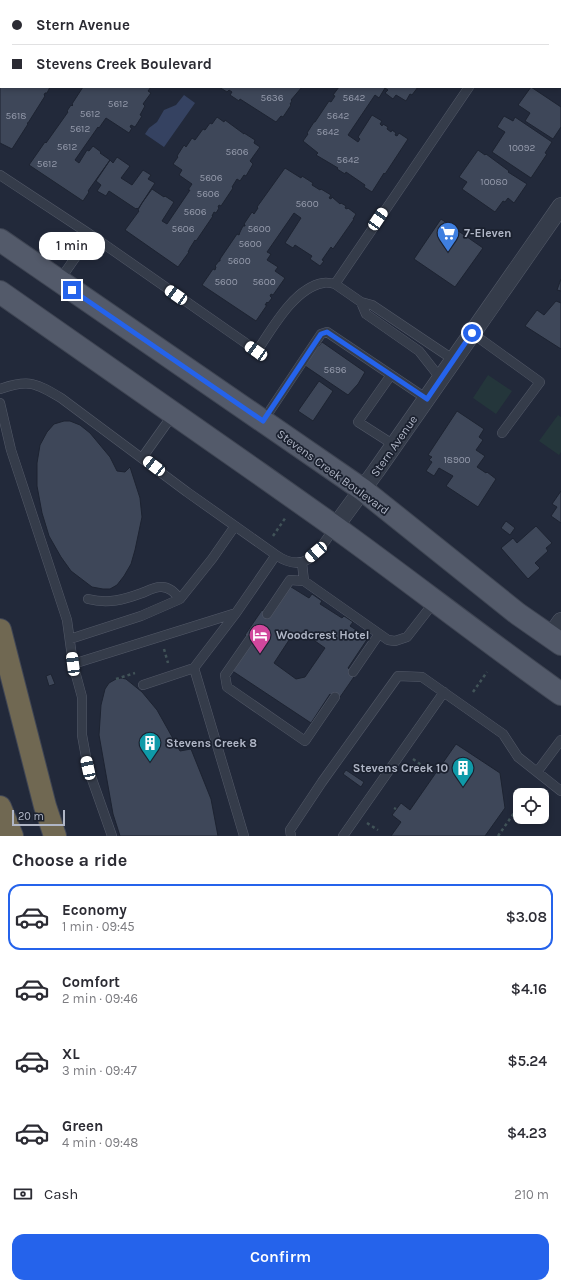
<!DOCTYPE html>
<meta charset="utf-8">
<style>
body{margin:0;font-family:Karla,sans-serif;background:#f2f2f3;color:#2b2b33;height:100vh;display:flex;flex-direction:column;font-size:15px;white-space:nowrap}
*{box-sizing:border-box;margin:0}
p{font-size:13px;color:#7c7c81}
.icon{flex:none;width:22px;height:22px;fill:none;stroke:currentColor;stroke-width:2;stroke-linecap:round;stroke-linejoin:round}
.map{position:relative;height:836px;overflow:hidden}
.sheet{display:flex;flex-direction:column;background:#fff;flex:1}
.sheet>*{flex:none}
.top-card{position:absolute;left:0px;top:0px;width:561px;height:88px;box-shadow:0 2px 6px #0003;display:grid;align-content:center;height:88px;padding:0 12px;background:#fff}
.tools{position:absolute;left:513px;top:788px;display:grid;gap:8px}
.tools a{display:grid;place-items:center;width:36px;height:36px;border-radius:8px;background:#fff;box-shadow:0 2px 6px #0003;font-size:20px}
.scale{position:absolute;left:12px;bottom:10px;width:53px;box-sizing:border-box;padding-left:4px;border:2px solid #b0b6c6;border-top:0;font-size:11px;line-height:14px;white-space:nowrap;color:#b0b6c6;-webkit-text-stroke:3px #1b212f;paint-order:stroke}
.end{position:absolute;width:18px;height:18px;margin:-9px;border:5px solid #2563eb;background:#fff;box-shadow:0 0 0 2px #fff}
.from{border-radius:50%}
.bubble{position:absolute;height:28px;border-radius:12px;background:#fff;box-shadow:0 2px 6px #0003;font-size:13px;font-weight:600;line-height:28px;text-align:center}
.car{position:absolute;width:12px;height:24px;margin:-12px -6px;border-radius:5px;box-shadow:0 0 3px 1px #0007;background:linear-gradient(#fff 24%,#345 0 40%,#fff 0 76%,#345 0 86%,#fff 0)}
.top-card b{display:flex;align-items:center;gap:14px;height:38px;font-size:15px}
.top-card b+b{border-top:1px solid #e1e1e2}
.top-card i{width:10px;height:10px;background:#2b2b33}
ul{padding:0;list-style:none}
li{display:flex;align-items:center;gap:12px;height:66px;margin:0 8px 6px;padding:0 4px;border:2px solid transparent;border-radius:12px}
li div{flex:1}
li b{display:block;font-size:15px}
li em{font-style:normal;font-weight:600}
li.selected{border-color:#2563eb}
li>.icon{width:36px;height:36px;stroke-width:1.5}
h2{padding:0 12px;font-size:18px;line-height:48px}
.pay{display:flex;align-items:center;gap:10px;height:44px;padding:0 12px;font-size:15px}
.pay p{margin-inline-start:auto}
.action{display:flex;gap:8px;margin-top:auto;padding:8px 12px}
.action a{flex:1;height:46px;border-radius:12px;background:#2563eb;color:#fff;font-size:16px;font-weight:600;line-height:46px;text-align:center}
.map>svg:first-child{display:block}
</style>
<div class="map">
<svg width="561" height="836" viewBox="0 0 561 836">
<rect width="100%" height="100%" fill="#22293a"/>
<path fill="#24363b" d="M488,375L512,391L496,414L473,398Z
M558,415L561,417V452L559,455L539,441Z"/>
<path fill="#354261" d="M184,95L195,103L164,147L145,134L149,128L157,122L164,110L176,105Z"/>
<path fill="#3e4759" stroke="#1d2331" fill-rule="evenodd" d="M3,0H50L51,1H2Z
M143,0H184L142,1Z
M287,0H346L347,1H289Z
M1,3V47L0,46Z
M560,34L561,35V75H560Z
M0,75L1,87H50L47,93H45L44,95L45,96L28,123H27L28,124L12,149L0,143Z
M83,87H151L148,91L151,93L143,104L145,106L140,115L142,116L135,127L131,125L130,127L132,128L129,133L106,118L99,128L98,127L75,160L79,163L87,150L89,151L93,146L101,152L100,153L110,160L88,191L89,192L83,201L29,165L45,142L46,143L68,112L67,111L71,105L72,106L73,105L72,104Z
M219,87H302L291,100L292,101L290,104L291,105L283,117L281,116L276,122L240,99L239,101L230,95L232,92L229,90L227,92Z
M339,87H418L412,95L410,94L406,101L396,95L393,99L385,93L388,90L385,88L379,98L375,95L348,135L358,142L360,139L358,137L372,115L382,121L380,124L382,126L383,124L388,127L387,129L391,132L392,130L396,133L395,135L397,136L399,133L408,139L385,174L384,173L372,192L364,187L365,185L346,172L345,174L337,169L338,168L316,155L318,153L303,141L308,134L307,133L314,122H315L329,101L331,102L335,96L333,95Z
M531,87L561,107V127L553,139L525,121L530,113L518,105Z
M504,116L513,121L515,117L552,142L545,153L547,154L531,178L492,152L505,132L497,127Z
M217,117L224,122L225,120L244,134V133L255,140L254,143L260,147L250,161L253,164L246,176L244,175L240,181L237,179L232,187L233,188L221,206L219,205L218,207L219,208L216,213L214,212L212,216H213L196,241L195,240L190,248L188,252H189L178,267L125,230L139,211L138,210L142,203L152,189L164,197L165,196L174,202L162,221L167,224L190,190H188L192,184L179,175L182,170L173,164L178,157L177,156L184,145L186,147L192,138L195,140L203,129L205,130L210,123L212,124Z
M478,150L485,155L486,154L509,171L508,172L527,184L514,203L508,198L505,202L503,201L495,212L462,189L467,182L459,177Z
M117,157L130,166L121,178L132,185L143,170L151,175L148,179L155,183L138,209L137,208L136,209L109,191L106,196L97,191L101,185L96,181L110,160L113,163Z
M285,168L301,178L302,176L313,183L312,185L320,190L321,189L331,195L329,198L331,199L332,197L340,204L341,203L346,206L345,208L347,209L348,208L356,214L353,219H354L333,249L331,247L322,260L324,261L320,266L310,259L312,256L295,245L293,248L285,243L301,218L294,213L267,252L271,254L267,260L278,267L275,271L285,278L273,295L271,294L270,296L272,298L268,303L267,302L265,305H267L256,321L202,285L213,269L215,270L216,267L215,266L219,261H220V259L237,234L239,235L240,232L243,226H245V225L244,224L252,212L254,214L258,208L257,207Z
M441,219L483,248L455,287L414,259Z
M561,279V291L557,290Z
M556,301L561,303V349L525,326L537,310L544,315Z
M322,342L365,372L358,384L348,395L305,366L313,353Z
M319,381L333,391L313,421L298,411Z
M457,411L484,429L479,437L483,440L476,450L485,456L477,467L486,473L487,472L496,479L478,507L446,486L453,476L439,468L434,476L426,471L432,462L429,460L432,457L428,455Z
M64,421H70L80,425L90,433L110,457L117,471L125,472L130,467L140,498L142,517L135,550L131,564L124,576L117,585L110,589H103L92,587L71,571L61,557L49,536L42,513L37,486V463L40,445L47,432L54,424Z
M561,491V523L551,516L557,507L552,504Z
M506,521L515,528L510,535L501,528Z
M536,526L552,543L546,548L548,551L535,563L540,568L528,579L501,548L513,538L517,543Z
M288,585L309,598L312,594L322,601L320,604L342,618L344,616L353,622L350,626L368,638L348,668L356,674L338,700L330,694L311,723L231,670L250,639L245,635L262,610L268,615ZM293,634L297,637L303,636L305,634L325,648L305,677L296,679L274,663Z
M51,674L55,684L49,686L46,676Z
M121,678L126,679L142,692L157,710L180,751L191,749L211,799L218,836H120L113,814L99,735L101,705L105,689L109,683L116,679Z
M456,744L500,773L505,808L485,836H391L401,822L392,815L401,803L410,810Z
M346,770L364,782L361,787L343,774Z"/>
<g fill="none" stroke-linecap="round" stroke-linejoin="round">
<g stroke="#535968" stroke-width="10">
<path id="lane" d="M388,0L389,1
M483,0L484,1
M529,1L530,0
M0,175L91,235L257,351C272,329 294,288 323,283C326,282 331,283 335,284L469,87
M59,281L91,235
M335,284L361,302L372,305L454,360
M361,302L366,314L419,351L441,379
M472,333L540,382L502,433
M391,375L358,422L394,445
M0,389C29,379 36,383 61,398L187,492L276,555
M0,403L11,450L67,620L73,664L82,697V735L88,768L112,836
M263,421L321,334L327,332L427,399
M142,458L174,413
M302,563L304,581L388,640L395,641L407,637L435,601
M88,599C108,604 123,600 142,593C147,591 155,587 160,587C169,586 175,593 180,599
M236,613L194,668L244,836
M267,614L290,580L304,581
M70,639L141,616L180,599L212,559L235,526
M250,639L225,675L227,687L305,741L335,697
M73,664L236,613L276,555C306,576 319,550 335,527
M353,672L379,634
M143,685L194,668
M537,772L561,740
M291,836L290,830L322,782L398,676L422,677L503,734L518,757L561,791
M343,836L444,692"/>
</g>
<g stroke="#535968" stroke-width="18">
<path id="street" d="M335,527L376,471L561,206
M550,637L561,621"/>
</g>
<g stroke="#3f4553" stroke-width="24">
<path id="primary" d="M0,240L363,490L518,614L561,644
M0,292C112,371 224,448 335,527C411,582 485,640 561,694"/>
</g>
<g stroke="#404655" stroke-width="24">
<path id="highway" d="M0,630L45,806L55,836
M0,807L12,836"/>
</g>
<path stroke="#415358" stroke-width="2.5" stroke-dasharray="3 3" stroke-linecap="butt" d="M273,536L286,517
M164,649L168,663
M116,679L135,673
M473,692L487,672
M413,759L423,766
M533,795L536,789
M394,808L396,809
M367,823L378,830
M498,836L514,813L520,811"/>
<use href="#lane" stroke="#353c4a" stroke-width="9"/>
<use href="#street" stroke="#353c4a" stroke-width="17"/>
<use href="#primary" stroke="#535a6a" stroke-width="22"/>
<use href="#highway" stroke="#706852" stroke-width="22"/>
</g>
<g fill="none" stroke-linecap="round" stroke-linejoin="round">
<path stroke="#2563eb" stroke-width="5" d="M72,290L263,421L321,334L327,332L427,399L472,333"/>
</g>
<defs>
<g id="supermarket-pin" transform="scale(1.15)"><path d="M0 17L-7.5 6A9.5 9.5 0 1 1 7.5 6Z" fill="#3f7fe0" stroke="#1b212f"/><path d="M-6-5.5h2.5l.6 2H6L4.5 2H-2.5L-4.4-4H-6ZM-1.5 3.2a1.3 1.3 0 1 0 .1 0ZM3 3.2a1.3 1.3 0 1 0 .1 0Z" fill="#fff"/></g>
<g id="hotel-pin" transform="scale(1.15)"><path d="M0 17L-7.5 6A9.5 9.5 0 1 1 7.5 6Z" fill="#d1479c" stroke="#1b212f"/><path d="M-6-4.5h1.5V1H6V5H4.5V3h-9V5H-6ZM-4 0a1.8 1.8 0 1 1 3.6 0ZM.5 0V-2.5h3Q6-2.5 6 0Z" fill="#fff"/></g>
<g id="building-pin" transform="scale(1.15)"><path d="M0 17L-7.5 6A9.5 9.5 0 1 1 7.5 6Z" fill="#0f9aa8" stroke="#1b212f"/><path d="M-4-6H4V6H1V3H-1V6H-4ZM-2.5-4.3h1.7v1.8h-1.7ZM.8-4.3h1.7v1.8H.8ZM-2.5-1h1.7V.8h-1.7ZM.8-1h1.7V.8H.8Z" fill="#fff"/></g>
</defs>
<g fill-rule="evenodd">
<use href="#supermarket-pin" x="448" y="233"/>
<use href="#hotel-pin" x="260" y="635"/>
<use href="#building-pin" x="150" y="743"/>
<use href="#building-pin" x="463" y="768"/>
</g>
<g text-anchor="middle" stroke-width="3.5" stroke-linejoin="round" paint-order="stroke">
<g font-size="10" fill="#949aab">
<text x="272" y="101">5636</text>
<text x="354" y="101">5642</text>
<text x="118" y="107">5612</text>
<text x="90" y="117">5612</text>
<text x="16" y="119">5618</text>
<text x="338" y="119">5642</text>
<text x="80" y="132">5612</text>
<text x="328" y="135">5642</text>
<text x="67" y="150">5612</text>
<text x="522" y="151">10092</text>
<text x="237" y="155">5606</text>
<text x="348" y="163">5642</text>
<text x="47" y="167">5612</text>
<text x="211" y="181">5606</text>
<text x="494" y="185">10080</text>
<text x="208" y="197">5606</text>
<text x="307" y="207">5600</text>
<text x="195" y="215">5606</text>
<text x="183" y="232">5606</text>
<text x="259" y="232">5600</text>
<text x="250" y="247">5600</text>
<text x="239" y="264">5600</text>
<text x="226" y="285">5600</text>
<text x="264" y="285">5600</text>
<text x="335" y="373">5696</text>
<text x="457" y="463">18900</text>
</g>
<g font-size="12" font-weight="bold" fill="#b0b6c6" stroke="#1b212f" text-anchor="start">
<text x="464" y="237">7-Eleven</text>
<text x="276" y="639">Woodcrest Hotel</text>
<text x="166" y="747">Stevens Creek 8</text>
<text x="448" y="772" text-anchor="end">Stevens Creek 10</text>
</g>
<g font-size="12" fill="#b0b6c6" stroke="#1b212f">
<text transform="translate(394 446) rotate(-55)" y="4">Stern Avenue</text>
<text transform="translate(333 472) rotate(36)" y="4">Stevens Creek Boulevard</text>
</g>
</g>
</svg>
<div class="tools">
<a><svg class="icon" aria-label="locate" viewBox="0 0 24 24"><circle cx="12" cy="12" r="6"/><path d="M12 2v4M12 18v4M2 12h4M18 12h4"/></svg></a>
</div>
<div class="scale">20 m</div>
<i class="end from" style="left:472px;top:333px"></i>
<i class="end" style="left:72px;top:290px"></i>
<div class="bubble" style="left:39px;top:232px;width:66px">1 min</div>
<i class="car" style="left:378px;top:219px;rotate:34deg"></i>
<i class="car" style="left:176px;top:295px;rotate:305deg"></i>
<i class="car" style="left:256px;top:351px;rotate:305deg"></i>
<i class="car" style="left:154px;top:466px;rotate:308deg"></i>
<i class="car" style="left:316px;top:552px;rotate:229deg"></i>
<i class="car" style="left:73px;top:664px;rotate:353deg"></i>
<i class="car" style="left:88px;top:768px;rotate:348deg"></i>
<div class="top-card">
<b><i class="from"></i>Stern Avenue</b>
<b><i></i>Stevens Creek Boulevard</b>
</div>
</div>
<section class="sheet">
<h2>Choose a ride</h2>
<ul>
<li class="selected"><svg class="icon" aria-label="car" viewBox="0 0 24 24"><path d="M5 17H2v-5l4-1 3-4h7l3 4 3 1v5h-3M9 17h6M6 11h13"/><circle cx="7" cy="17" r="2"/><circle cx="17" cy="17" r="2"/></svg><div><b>Economy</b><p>1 min · 09:45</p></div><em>$3.08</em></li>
<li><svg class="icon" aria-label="car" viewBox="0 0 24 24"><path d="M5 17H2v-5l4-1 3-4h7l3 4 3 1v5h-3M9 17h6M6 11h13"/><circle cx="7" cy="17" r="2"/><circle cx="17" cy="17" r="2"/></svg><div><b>Comfort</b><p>2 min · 09:46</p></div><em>$4.16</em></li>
<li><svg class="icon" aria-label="car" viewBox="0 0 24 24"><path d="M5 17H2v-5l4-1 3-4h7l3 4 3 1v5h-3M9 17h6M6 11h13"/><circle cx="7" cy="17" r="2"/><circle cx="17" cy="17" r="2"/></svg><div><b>XL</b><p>3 min · 09:47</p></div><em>$5.24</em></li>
<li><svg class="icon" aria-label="car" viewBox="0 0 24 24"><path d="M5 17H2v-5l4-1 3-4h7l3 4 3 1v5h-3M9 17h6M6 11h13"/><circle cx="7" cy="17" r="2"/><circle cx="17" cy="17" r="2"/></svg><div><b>Green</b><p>4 min · 09:48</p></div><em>$4.23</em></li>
</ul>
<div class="pay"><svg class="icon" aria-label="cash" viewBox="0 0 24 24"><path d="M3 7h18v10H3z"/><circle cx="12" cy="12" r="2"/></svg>Cash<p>210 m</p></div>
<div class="action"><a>Confirm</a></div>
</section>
